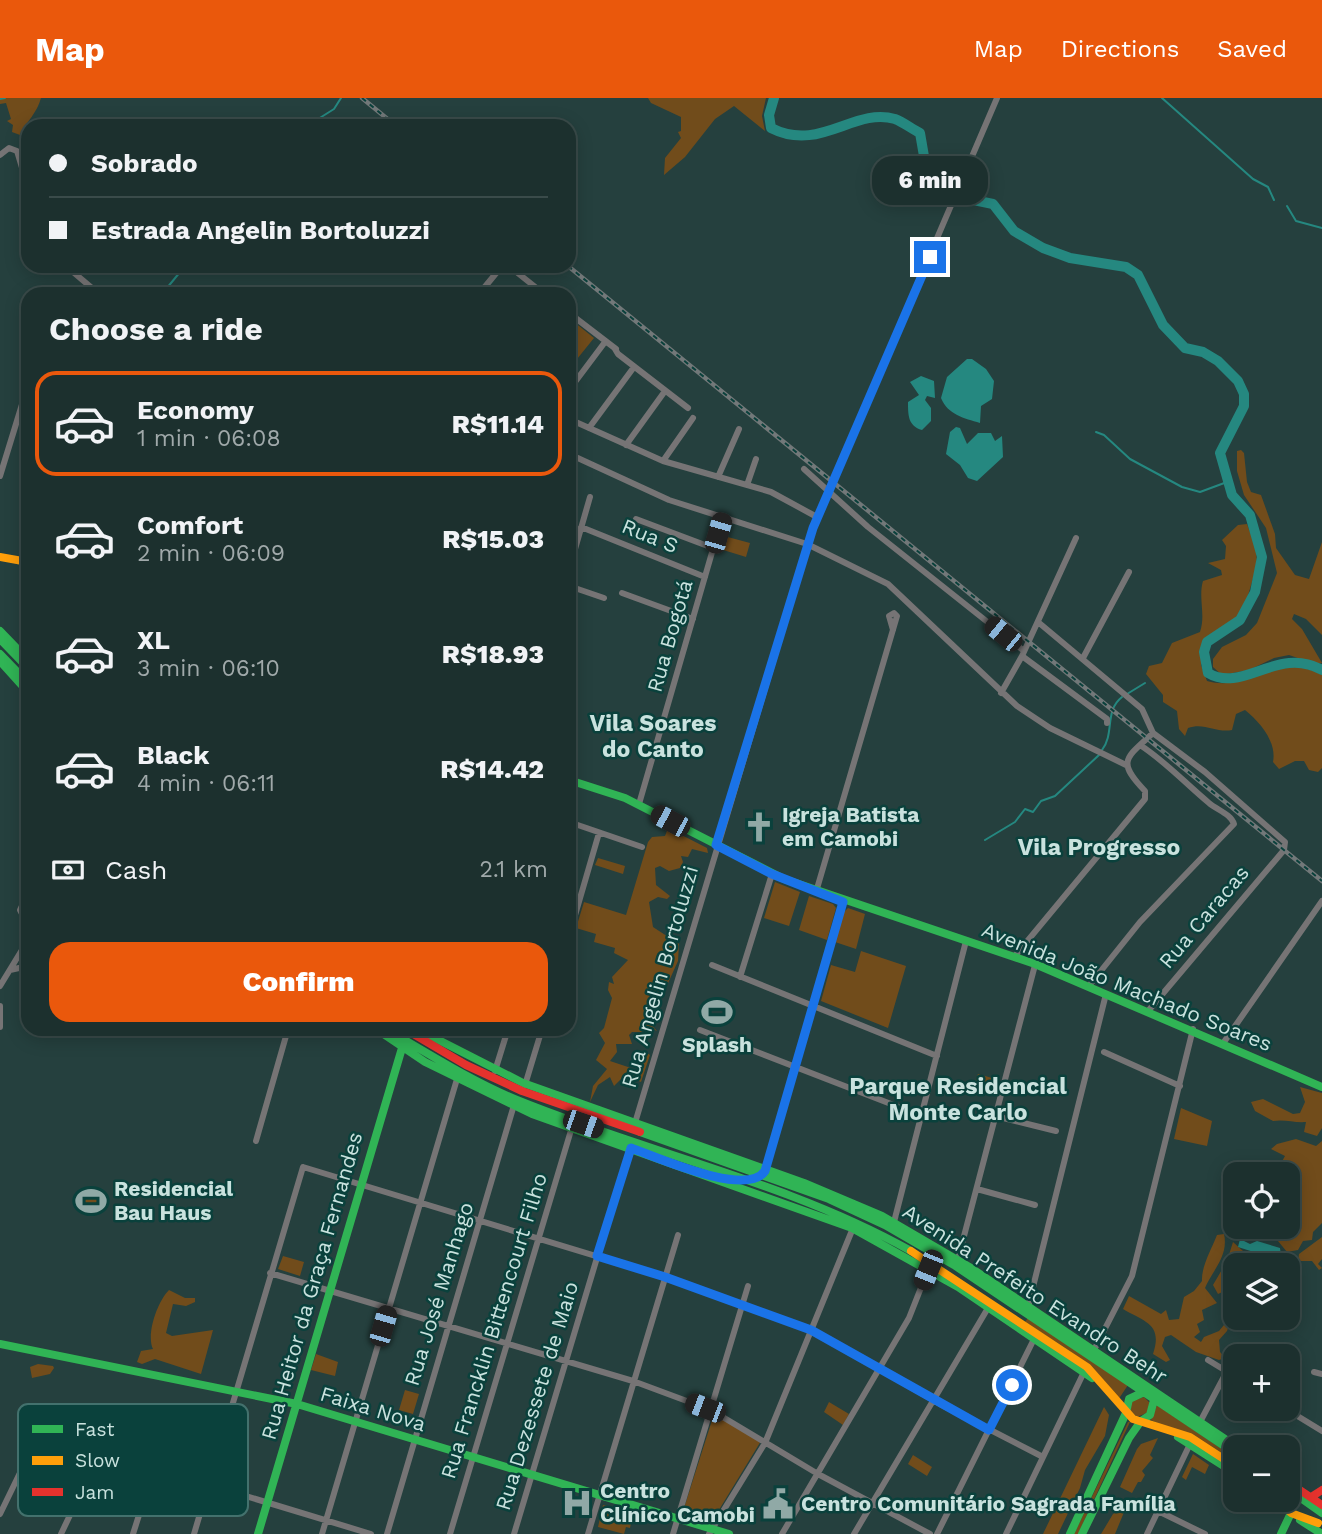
<!DOCTYPE html>
<meta charset="utf-8">
<style>
body{margin:0;font-family:"Work Sans",sans-serif;background:#293c3a;color:#f1f3f6;height:100vh;display:flex;flex-direction:column;font-size:26px;white-space:nowrap}
*{box-sizing:border-box;margin:0}
p{font-size:23px;color:#a0a9aa}
.icon{flex:none;width:38px;height:38px;fill:none;stroke:currentColor;stroke-width:2;stroke-linecap:round;stroke-linejoin:round}
.map{position:relative;flex:1;overflow:hidden}
.drawer{position:absolute;left:21px;top:189px;width:555px;height:749px;display:flex;flex-direction:column;background:#1c302e;border-radius:21px;box-shadow:0 4px 18px #0003,0 0 0 2px #3a4b4a}
.drawer>*{flex:none}
.top-card{position:absolute;left:21px;top:21px;width:555px;height:154px;border-radius:21px;box-shadow:0 4px 18px #0003,0 0 0 2px #3a4b4a;display:grid;align-content:center;height:154px;padding:0 28px;background:#1c302e}
.fabs{position:absolute;left:1223px;top:1064px;display:grid;gap:14px}
.fabs a{display:grid;place-items:center;width:77px;height:77px;border-radius:14px;background:#1c302e;box-shadow:0 4px 18px #0003,0 0 0 2px #3a4b4a;font-size:35px}
.end{position:absolute;width:32px;height:32px;margin:-16px;border:9px solid #1a73e8;background:#fff;box-shadow:0 0 0 4px #fff}
.from{border-radius:50%}
.bubble{position:absolute;height:49px;border-radius:21px;background:#1c302e;box-shadow:0 4px 18px #0003,0 0 0 2px #3a4b4a;font-size:23px;font-weight:800;line-height:49px;text-align:center}
.car{position:absolute;width:21px;height:42px;margin:-21px -10px;border-radius:9px;box-shadow:0 0 5px 2px #0007;background:linear-gradient(#222 24%,#8ab4d8 0 40%,#222 0 76%,#8ab4d8 0 86%,#222 0)}
.top-card b{display:flex;align-items:center;gap:24px;height:66px;font-size:26px}
.top-card b+b{border-top:2px solid #3a4b4a}
.top-card i{width:18px;height:18px;background:#f1f3f6}
ul{padding:0;list-style:none}
li{display:flex;align-items:center;gap:21px;height:105px;margin:0 14px 10px;padding:0 14px;border:4px solid transparent;border-radius:21px}
li div{flex:1}
li b{display:block;font-size:26px}
li em{font-style:normal;font-weight:800}
li.current{border-color:#ea580c}
li>.icon{width:63px;height:63px;stroke-width:1.5}
h2{padding:0 28px;font-size:32px;line-height:84px}
.pay{display:flex;align-items:center;gap:18px;height:77px;padding:0 28px;font-size:26px}
.pay p{margin-inline-start:auto}
.primary-button{display:flex;gap:14px;margin-top:auto;padding:14px 28px}
.primary-button a{flex:1;height:80px;border-radius:21px;background:#ea580c;color:#fff;font-size:28px;font-weight:800;line-height:80px;text-align:center}
header{display:flex;align-items:center;gap:42px;box-sizing:border-box;height:98px;padding:0 35px;background:#ea580c;color:#fff}
header strong{font-size:33px}
nav{display:flex;gap:38px;margin-inline-start:auto;font-size:24px}
.map>svg:first-child{display:block}
</style>
<header>
<strong>Map</strong>
<nav><a>Map</a><a>Directions</a><a>Saved</a></nav>
</header>
<div class="map">
<svg width="1322" height="1436" viewBox="0 0 1322 1436">
<rect width="100%" height="100%" fill="#25403e"/>
<path fill="#714c1b" d="M0,0H41C37,15 27,23 20,37L12,34L13,27L7,23L11,21L6,5L0,6Z
M648,0H766L762,18L765,33L734,8L715,21L685,59L664,77L665,60L681,40L678,34L681,33V19L651,5Z
M569,220L594,240L569,271Z
M1241,352L1244,355L1247,384L1251,394L1261,397L1275,436L1276,450L1295,477L1309,481L1322,444V537L1306,521L1294,516L1292,521L1302,531L1322,565L1315,566L1289,557L1274,560L1249,572L1222,577L1213,569V561L1222,549L1246,537L1257,525L1277,475L1266,430L1244,397L1237,373V353Z
M1247,426L1256,450L1257,467L1244,511L1237,522L1204,546L1201,567L1207,583C1250,595 1276,552 1322,577V670L1318,674L1309,672L1304,663H1295L1279,671L1273,664C1277,644 1260,624 1245,612L1236,616L1232,632C1216,635 1204,624 1188,630L1185,638L1179,631L1177,613L1163,604V597L1146,576L1149,568L1162,565L1172,545L1200,534C1206,516 1198,500 1203,483L1222,477L1221,472L1208,465L1225,461L1226,448L1222,442L1238,427Z
M724,438L750,445L746,459L720,451Z
M668,730L707,750L708,755L692,751L688,759L681,758L683,764L680,770L669,773L660,768L655,770L656,787L670,798L667,801L658,799L649,804L653,829L679,846L678,863L650,925L657,933L648,929L641,934H632L629,937L632,946H616L617,954L610,963L640,973L643,955H647L650,957L641,984L625,977L614,988L610,979L598,987L590,1004L593,988L607,971L596,962L605,945L599,935L604,930L612,900L608,892L609,884L614,886L612,879L628,862L614,855L615,850L594,844L596,836L576,830L584,804L626,817L648,744L652,739L665,738Z
M598,760L625,768L623,776L595,767Z
M775,784L800,794L789,828L764,820Z
M809,798L833,806L836,810L827,842L799,832Z
M848,810L865,816L856,851L835,844L844,814Z
M861,853L906,868L888,930L821,903L831,867L855,874Z
M978,976L999,982L996,990L975,984Z
M1300,989L1322,995V1030L1317,1038L1304,1034L1306,1024C1294,1025 1285,1021 1273,1023L1255,1013L1251,1004L1263,1001L1293,1016L1300,1015L1305,1004Z
M1181,1010L1212,1023L1207,1048L1174,1041Z
M1296,1041L1316,1048L1322,1043V1125L1313,1134L1312,1142L1303,1143L1298,1152L1287,1154L1278,1143L1276,1133L1269,1134L1264,1129H1288V1076L1276,1074L1285,1058L1271,1051L1277,1046Z
M87,1089L102,1094L95,1118L79,1112Z
M1224,1136C1229,1158 1212,1173 1205,1190L1217,1205L1202,1212L1204,1222L1197,1226L1200,1234L1194,1239L1201,1244L1204,1239L1219,1233L1233,1216L1227,1233L1219,1242L1220,1254L1225,1260L1219,1262L1196,1254L1171,1237L1165,1239L1162,1248L1170,1262L1166,1264L1153,1256C1163,1226 1145,1224 1123,1211L1129,1198L1161,1216L1166,1212L1169,1222L1179,1221L1184,1199L1194,1193L1202,1183C1201,1169 1212,1150 1217,1137Z
M1322,1139V1161L1318,1166L1322,1170L1319,1172L1312,1163H1298L1299,1156Z
M1233,1144L1243,1153C1237,1167 1236,1190 1218,1196L1213,1187L1227,1163Z
M283,1158L304,1164L300,1178L278,1171Z
M169,1192L185,1200H195V1204L186,1208L173,1206L166,1235L172,1238L213,1232L201,1276L155,1261L142,1266L137,1264L141,1253L153,1251C146,1237 157,1204 169,1192Z
M1028,1220L1128,1287L1118,1302C1097,1265 1059,1247 1025,1224Z
M316,1256L338,1264L335,1278L311,1272Z
M38,1266L53,1268L54,1270L50,1276L32,1280L30,1269Z
M405,1292L419,1296L413,1316L399,1312Z
M1144,1299L1150,1305L1149,1314L1137,1319L1130,1312L1131,1303Z
M829,1304L849,1316L843,1327L824,1314Z
M1157,1307L1235,1360V1364L1151,1322Z
M1104,1309L1109,1317L1105,1338L1085,1372L1080,1390L1058,1436H1043Z
M714,1316L761,1343L714,1420L684,1410Z
M1130,1324L1078,1436H1074L1128,1324Z
M1158,1340L1150,1357L1153,1360L1142,1373L1145,1377L1141,1384H1138L1132,1395L1120,1389L1137,1351L1141,1346Z
M1193,1356L1209,1367L1205,1376L1192,1369L1186,1382L1182,1379Z
M913,1357L932,1369L927,1378L908,1366Z
M603,1407L633,1415L630,1430L626,1429L624,1436L598,1429Z
M1127,1407L1115,1436H1101L1113,1416Z"/>
<path fill="#258880" d="M967,261H972L986,271L994,283L992,301L981,308L980,325C964,320 948,317 941,300L947,279Z
M921,278L934,283L935,300L927,298L925,302L931,310V323L922,332C908,328 908,317 908,304L919,297L910,284Z
M956,329L960,330L967,346L978,335H991L995,343L1002,338L1003,359L977,383L968,380L960,367L946,356L950,334Z
M1240,1141L1250,1146L1257,1143L1280,1150L1281,1157L1273,1166L1267,1165L1263,1157L1238,1149Z
M1301,1205V1220L1284,1226L1279,1220H1273H1288V1207Z"/>
<g fill="none" stroke-linecap="round" stroke-linejoin="round">
<path stroke="#258880" stroke-width="2" d="M773,0V1
M1162,0L1253,81L1268,89L1274,102
M0,1L5,0
M307,28L334,11L341,0
M1287,108L1296,123L1322,130
M162,196L185,168
M1096,334L1104,337L1130,361L1182,389L1200,394L1227,384
M569,435H572
M1127,596L1145,585
M1102,652C1115,635 1104,613 1122,599
M985,742L1015,724L1025,711L1033,714L1041,703L1055,698L1099,657"/>
<path stroke="#258880" stroke-width="10" d="M774,0L769,17L771,30C820,55 854,9 895,21C903,24 912,31 920,35L930,93L993,106L1014,133L1043,150L1070,160L1126,169L1138,177L1163,227L1185,250L1203,254L1218,263L1238,283L1244,296V308L1220,355L1232,397L1250,417L1262,459L1255,494L1240,522L1207,544L1204,554L1208,575C1243,596 1278,547 1322,572"/>
<path stroke="#767475" stroke-width="6" d="M0,57L9,50L17,53L28,90
M66,168L99,196
M509,168L544,196
M479,196L502,168
M569,215L616,251
M615,251L618,256L688,310
M569,292L605,244
M569,321L663,363L771,394L817,419
M589,330L634,269
M626,347L665,293
M569,356L669,402L807,446L888,486L1017,608L1050,630L1126,667
M663,363L693,320
M804,371L868,429L1024,553
M0,378L28,287
M718,379L739,331
M747,387L756,361
M636,421L713,450
M581,429L705,479
M569,472L590,399
M569,488L604,500
M622,495L693,521
M1038,524L1142,611L1153,635L1205,674L1285,744L1284,752L1149,912
M1022,558L1107,621V625
M1083,560L1129,474
M1001,595L1022,558L1076,440
M639,706L722,420
M569,724L642,749
M816,794L897,518L894,515L889,518L893,532
M28,795L20,812L28,827
M569,838L599,735
M1014,859L1145,701V693C1116,663 1126,660 1153,635
M712,867L937,958
M10,872L28,868
M740,879L772,776
M0,888L28,842
M1088,889L1140,824L1234,726C1231,716 1217,712 1209,705C1186,686 1165,663 1140,647
M0,908V929
M700,932L922,1018
M433,941L436,931
M1224,944L1322,803
M1104,954L1180,988
M495,973L508,931
M525,987L542,931
M995,1018L1056,1033
M635,1025L813,430L997,0
M256,1043L288,931
M765,1073L843,804
M977,1091L1035,1107
M894,1124L966,843
M958,1161L1035,867
M270,1175L633,1283L711,1312L818,1376L930,1436
M1028,1209L1106,896
M1094,1252L1132,1178L1193,931
M1208,1262L1236,1279
M1314,1274L1322,1276
M1286,1311L1322,1333
M1200,1324L1227,1273
M193,1382L371,1436
M1158,1413L1205,1436
M0,1416L33,1348
M61,1436L92,1371
M133,1436L146,1395
M194,1436L303,1069L665,1179L811,1232L940,1306L1043,1359
M322,1436L457,981
M387,1436L514,1007
M450,1436L572,1029
M514,1436L630,1050
M588,1436L678,1137
M673,1436L748,1188
M709,1436L765,1345L853,1130
M782,1436L909,1220L928,1172
M854,1436L988,1210
M937,1436L1034,1241
M1006,1436L1084,1274
M1147,1436L1190,1346"/>
<path stroke="#30b455" stroke-width="8" d="M0,533L28,562
M0,541L28,570
M0,556L28,585
M0,563L28,594
M569,682L625,700L784,781L1035,866L1322,989
M376,931L425,964L532,1016L852,1130L958,1189L1092,1280
M386,931C429,956 471,983 517,1002C647,1055 788,1084 911,1153
M417,931L523,985L804,1085L882,1118L971,1170L1237,1349
M640,1034L829,1101L885,1127L954,1167L1236,1356
M0,1246L297,1306L729,1436
M1126,1315L1129,1301L1142,1295
M1141,1323L1150,1317L1154,1302
M1178,1339L1236,1376
M1288,1391L1322,1415
M1300,1422L1322,1436
M258,1436L402,950
M1070,1436L1126,1315
M1082,1436L1129,1340L1141,1323
M1281,1436L1291,1415"/>
<path stroke="#ff9f0a" stroke-width="8" d="M0,459L28,464
M911,1153L1087,1269L1133,1321L1190,1339L1236,1369
M1278,1402L1291,1415L1318,1425"/>
<path stroke="#e5322d" stroke-width="8" d="M405,931L466,967L522,993L640,1034
M1288,1384L1322,1407
M1311,1399L1322,1392"/>
<g stroke="#727879" stroke-width="4.5">
<path id="rail" d="M362,0L396,28
M568,168L1322,783"/>
</g>
<use href="#rail" stroke="#0a413c" stroke-width="2" stroke-dasharray="5" stroke-linecap="butt"/>
</g>
<g fill="none" stroke-linecap="round" stroke-linejoin="round">
<path stroke="#1a73e8" stroke-width="9" d="M930,159L813,430L716,747L772,776L843,804L765,1073C747,1100 657,1059 631,1050L597,1158L665,1179L811,1232L989,1332L1012,1287"/>
</g>
<defs>
<g id="church-bare" transform="scale(2.415)"><path d="M-1.2-6h2.4v3.5h3.3v2.4h-3.3V6h-2.4V-.1h-3.3v-2.4h3.3Z" fill="#90a9a6" stroke="#0a413c" stroke-width="2.5" paint-order="stroke"/></g>
<g id="stadium-bare" transform="scale(2.415)"><path d="M0-5a6.5 5 0 1 0 0 10a6.5 5 0 1 0 0-10ZM-3.5-1.8h7v3.6h-7Z" fill="#90a9a6" stroke="#0a413c" stroke-width="2.5" paint-order="stroke"/></g>
<g id="hospital-bare" transform="scale(2.415)"><path d="M-5-5h3v3.5h4V-5h3V5h-3V1.5h-4V5h-3Z" fill="#90a9a6" stroke="#0a413c" stroke-width="2.5" paint-order="stroke"/></g>
<g id="civic-bare" transform="scale(2.415)"><path d="M-.6-6.5H3V-4.5H.6V-3L4-1V1h2V6H-6V1h2V-1L-.6-3ZM-1.2 2.5V6h2.4V2.5Z" fill="#90a9a6" stroke="#0a413c" stroke-width="2.5" paint-order="stroke"/></g>
</defs>
<g fill-rule="evenodd">
<use href="#church-bare" x="759" y="729"/>
<use href="#stadium-bare" x="717" y="914"/>
<use href="#stadium-bare" x="91" y="1103"/>
<use href="#hospital-bare" x="577" y="1405"/>
<use href="#civic-bare" x="778" y="1406"/>
</g>
<g text-anchor="middle" stroke-width="5" stroke-linejoin="round" paint-order="stroke">
<g font-size="21" fill="#c9e2de" stroke="#0a413c">
<text transform="translate(650 438) rotate(22)" y="7">Rua S</text>
<text transform="translate(670 538) rotate(-74)" y="7">Rua Bogotá</text>
<text transform="translate(1204 819) rotate(-50)" y="7">Rua Caracas</text>
<text transform="translate(660 879) rotate(-74)" y="7">Rua Angelin Bortoluzzi</text>
<text transform="translate(1127 889) rotate(22)" y="7">Avenida João Machado Soares</text>
<text transform="translate(312 1188) rotate(-74)" y="7">Rua Heitor da Graça Fernandes</text>
<text transform="translate(439 1196) rotate(-73)" y="7">Rua José Manhago</text>
<text transform="translate(1035 1196) rotate(33)" y="7">Avenida Prefeito Evandro Behr</text>
<text transform="translate(494 1228) rotate(-73)" y="7">Rua Francklin Bittencourt Filho</text>
<text transform="translate(537 1298) rotate(-73)" y="7">Rua Dezessete de Maio</text>
<text transform="translate(373 1311) rotate(17)" y="7">Faixa Nova</text>
</g>
<g font-size="21" font-weight="bold" fill="#c9e2de" stroke="#0a413c" text-anchor="start">
<text x="782" y="724">Igreja Batista<tspan x="782" dy="24">em Camobi</tspan></text>
<text x="717" y="954" text-anchor="middle">Splash</text>
<text x="114" y="1098">Residencial<tspan x="114" dy="24">Bau Haus</tspan></text>
<text x="600" y="1400">Centro<tspan x="600" dy="24">Clínico Camobi</tspan></text>
<text x="801" y="1413">Centro Comunitário Sagrada Família</text>
</g>
<g font-size="23" font-weight="bold" fill="#c9e2de" stroke="#0a413c">
<text x="653" y="633">Vila Soares<tspan x="653" dy="26">do Canto</tspan></text>
<text x="1099" y="757">Vila Progresso</text>
<text x="958" y="996">Parque Residencial<tspan x="958" dy="26">Monte Carlo</tspan></text>
</g>
</g>
<rect x="18" y="1306" width="230" height="112" rx="10" fill="#0a413c" stroke="#43716d" stroke-width="2"/>
<rect x="32" y="1327" width="31" height="8" fill="#30b455"/>
<rect x="32" y="1358" width="31" height="9" fill="#ff9f0a"/>
<rect x="32" y="1390" width="31" height="8" fill="#e5322d"/>
<g font-size="19" fill="#c9e2de">
<text x="75" y="1338">Fast</text>
<text x="75" y="1369">Slow</text>
<text x="75" y="1401">Jam</text>
</g>
</svg>
<div class="fabs">
<a><svg class="icon" aria-label="locate" viewBox="0 0 24 24"><circle cx="12" cy="12" r="6"/><path d="M12 2v4M12 18v4M2 12h4M18 12h4"/></svg></a>
<a><svg class="icon" aria-label="layers" viewBox="0 0 24 24"><path d="M12 4l9 5-9 5-9-5zM3 14l9 5 9-5"/></svg></a>
<a>+</a>
<a>−</a>
</div>
<i class="end from" style="left:1012px;top:1287px"></i>
<i class="end" style="left:930px;top:159px"></i>
<div class="bubble" style="left:872px;top:58px;width:116px">6 min</div>
<i class="car" style="left:718px;top:435px;rotate:16deg"></i>
<i class="car" style="left:1003px;top:536px;rotate:309deg"></i>
<i class="car" style="left:670px;top:723px;rotate:298deg"></i>
<i class="car" style="left:583px;top:1026px;rotate:109deg"></i>
<i class="car" style="left:928px;top:1172px;rotate:202deg"></i>
<i class="car" style="left:383px;top:1228px;rotate:16deg"></i>
<i class="car" style="left:705px;top:1310px;rotate:291deg"></i>
<div class="top-card">
<b><i class="from"></i>Sobrado</b>
<b><i></i>Estrada Angelin Bortoluzzi</b>
</div>
<section class="drawer">
<h2>Choose a ride</h2>
<ul>
<li class="current"><svg class="icon" aria-label="car" viewBox="0 0 24 24"><path d="M5 17H2v-5l4-1 3-4h7l3 4 3 1v5h-3M9 17h6M6 11h13"/><circle cx="7" cy="17" r="2"/><circle cx="17" cy="17" r="2"/></svg><div><b>Economy</b><p>1 min · 06:08</p></div><em>R$11.14</em></li>
<li><svg class="icon" aria-label="car" viewBox="0 0 24 24"><path d="M5 17H2v-5l4-1 3-4h7l3 4 3 1v5h-3M9 17h6M6 11h13"/><circle cx="7" cy="17" r="2"/><circle cx="17" cy="17" r="2"/></svg><div><b>Comfort</b><p>2 min · 06:09</p></div><em>R$15.03</em></li>
<li><svg class="icon" aria-label="car" viewBox="0 0 24 24"><path d="M5 17H2v-5l4-1 3-4h7l3 4 3 1v5h-3M9 17h6M6 11h13"/><circle cx="7" cy="17" r="2"/><circle cx="17" cy="17" r="2"/></svg><div><b>XL</b><p>3 min · 06:10</p></div><em>R$18.93</em></li>
<li><svg class="icon" aria-label="car" viewBox="0 0 24 24"><path d="M5 17H2v-5l4-1 3-4h7l3 4 3 1v5h-3M9 17h6M6 11h13"/><circle cx="7" cy="17" r="2"/><circle cx="17" cy="17" r="2"/></svg><div><b>Black</b><p>4 min · 06:11</p></div><em>R$14.42</em></li>
</ul>
<div class="pay"><svg class="icon" aria-label="cash" viewBox="0 0 24 24"><path d="M3 7h18v10H3z"/><circle cx="12" cy="12" r="2"/></svg>Cash<p>2.1 km</p></div>
<div class="primary-button"><a>Confirm</a></div>
</section>
</div>
